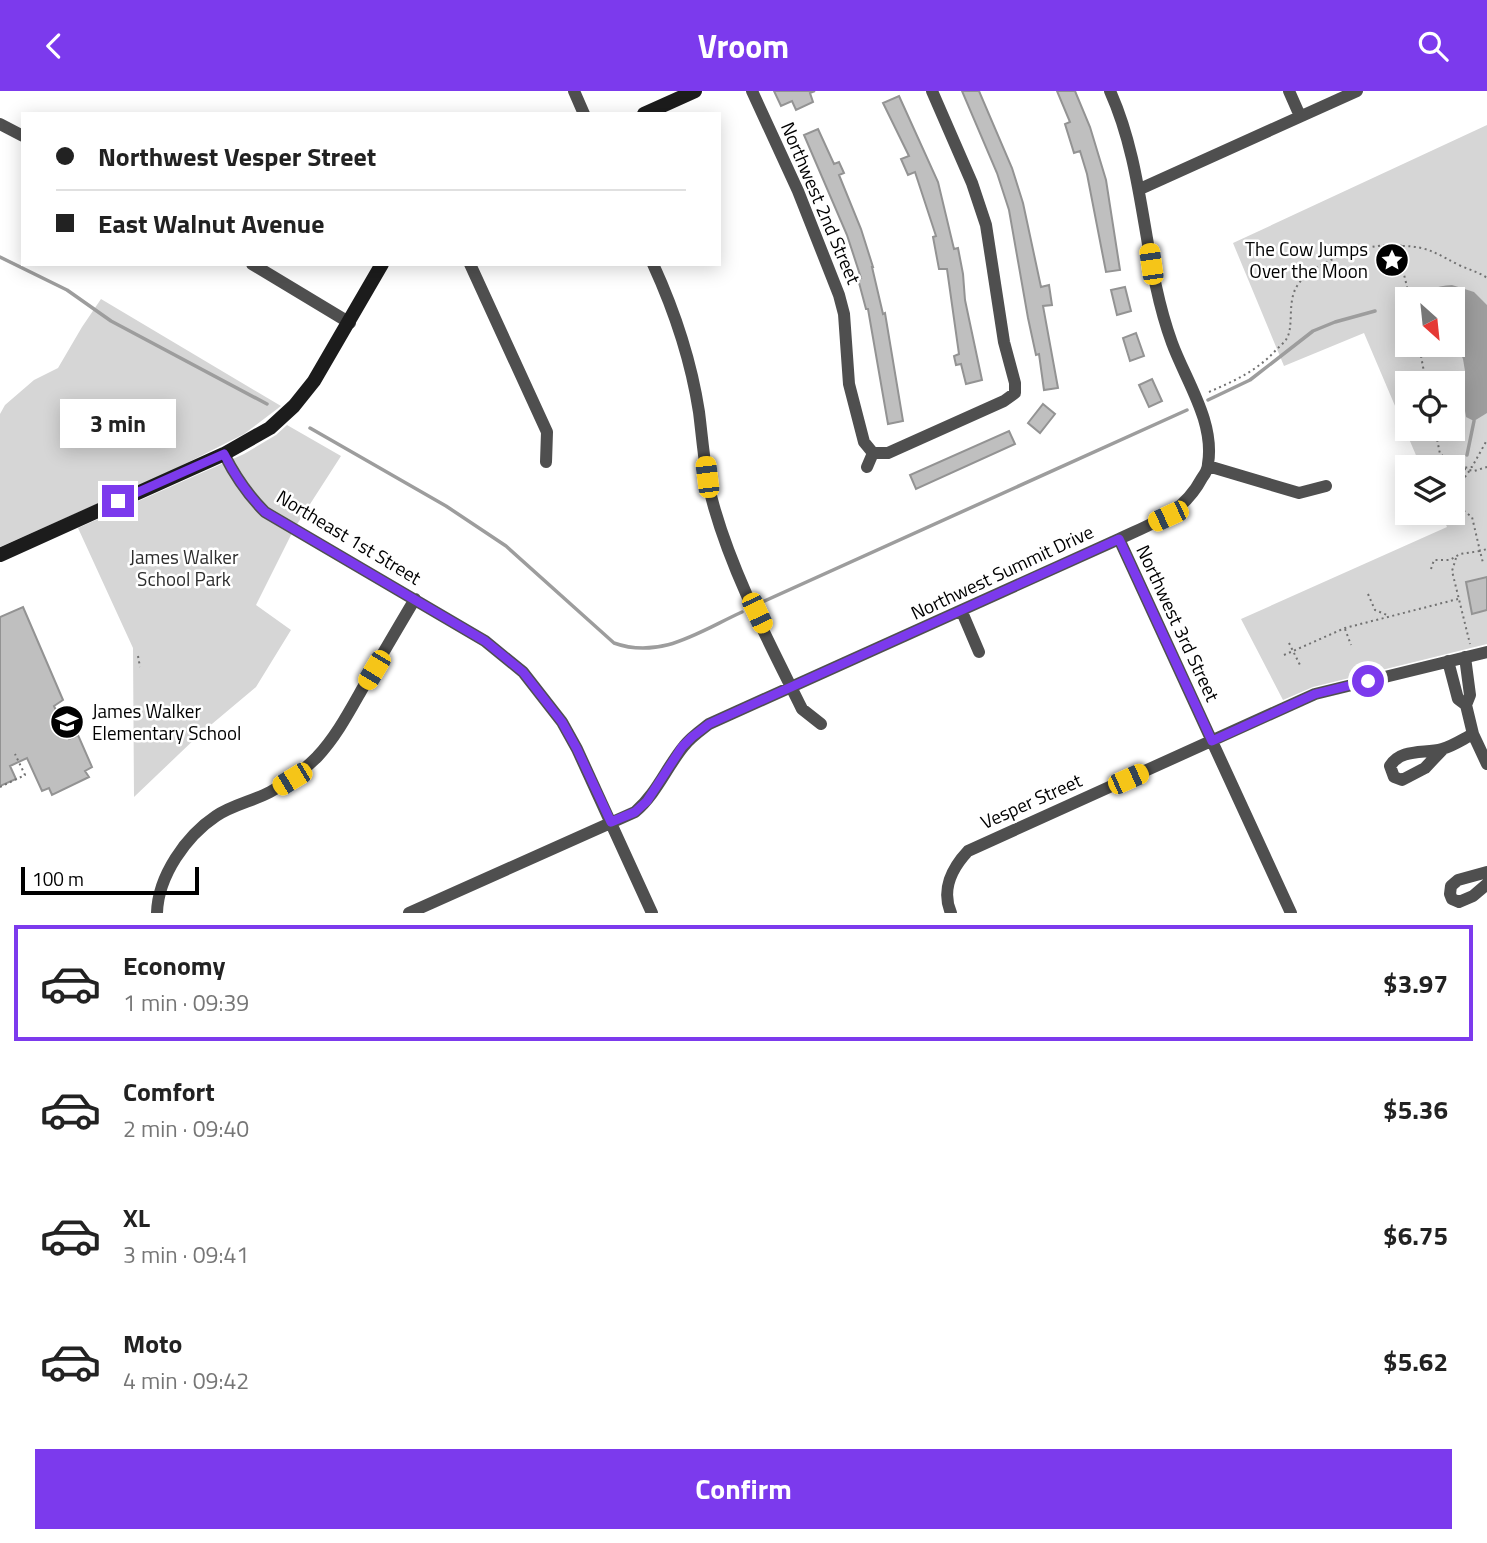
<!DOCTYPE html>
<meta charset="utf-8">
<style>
body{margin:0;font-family:"Titillium Web",sans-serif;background:#f2f2f2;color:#222;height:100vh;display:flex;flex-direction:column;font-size:26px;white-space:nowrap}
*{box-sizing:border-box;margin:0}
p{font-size:23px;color:#767676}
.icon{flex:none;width:38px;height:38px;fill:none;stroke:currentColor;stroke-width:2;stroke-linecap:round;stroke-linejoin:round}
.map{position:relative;height:822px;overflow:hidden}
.drawer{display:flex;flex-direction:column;background:#fff;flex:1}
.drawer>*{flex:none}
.top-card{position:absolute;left:21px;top:21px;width:700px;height:154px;border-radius:0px;box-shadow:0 4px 18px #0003;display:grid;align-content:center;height:154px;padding:0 35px;background:#fff}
.needle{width:46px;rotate:153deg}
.fabs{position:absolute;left:1395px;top:196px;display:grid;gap:14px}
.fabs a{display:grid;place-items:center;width:70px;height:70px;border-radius:0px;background:#fff;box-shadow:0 4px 18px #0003;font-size:35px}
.scale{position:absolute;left:21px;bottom:18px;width:178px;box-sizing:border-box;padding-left:7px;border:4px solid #000;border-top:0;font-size:19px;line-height:24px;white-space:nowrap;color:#000;-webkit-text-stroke:5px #fff;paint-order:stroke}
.end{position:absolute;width:32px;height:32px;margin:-16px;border:9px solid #7c3aed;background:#fff;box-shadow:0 0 0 4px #fff}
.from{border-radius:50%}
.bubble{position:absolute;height:49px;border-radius:0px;background:#fff;box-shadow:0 4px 18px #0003;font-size:23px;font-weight:700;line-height:49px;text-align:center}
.car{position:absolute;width:21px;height:42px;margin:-21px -10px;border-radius:9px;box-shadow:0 0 5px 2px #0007;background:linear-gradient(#f5c518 24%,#345 0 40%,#f5c518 0 76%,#345 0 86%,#f5c518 0)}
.top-card b{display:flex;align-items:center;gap:24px;height:66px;font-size:26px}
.top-card b+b{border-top:2px solid #e0e0e0}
.top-card i{width:18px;height:18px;background:#222}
ul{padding:12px 0 0;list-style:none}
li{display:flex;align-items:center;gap:21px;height:116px;margin:0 14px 10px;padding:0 21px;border:4px solid transparent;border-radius:0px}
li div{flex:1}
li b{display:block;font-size:26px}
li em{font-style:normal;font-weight:700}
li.selected{border-color:#7c3aed}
li>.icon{width:63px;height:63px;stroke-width:1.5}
.primary-button{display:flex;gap:14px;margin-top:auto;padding:14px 35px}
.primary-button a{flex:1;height:80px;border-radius:0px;background:#7c3aed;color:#fff;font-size:28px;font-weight:700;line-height:80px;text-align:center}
header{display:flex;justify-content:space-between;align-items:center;height:91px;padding:0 35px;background:#7c3aed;color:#fff;font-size:32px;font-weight:700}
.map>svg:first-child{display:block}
</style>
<header><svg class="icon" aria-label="back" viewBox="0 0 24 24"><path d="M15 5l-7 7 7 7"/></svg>Vroom<svg class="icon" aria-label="search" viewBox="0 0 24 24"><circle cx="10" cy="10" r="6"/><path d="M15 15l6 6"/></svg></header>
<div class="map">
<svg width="1487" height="822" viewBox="0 0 1487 822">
<rect width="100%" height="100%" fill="#fff"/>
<path fill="#d6d6d6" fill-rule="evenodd" d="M1487,34V553L1313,596L1283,609L1241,528L1447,436L1441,422H1452V376H1421L1364,242L1284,275L1233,152ZM1407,208H1452V254H1407ZM1407,292H1452V338H1407Z
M101,208L281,315L244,343L169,381L0,456V323L5,314L34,289L58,277L82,236Z
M287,334L341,365L294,438L256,514L291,539L256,596L200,643L134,706L133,557L78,437L244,363L276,344Z"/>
<path fill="#9d9d9d" d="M1452,194L1474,201L1487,214V322L1474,330L1466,326L1465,320V280L1463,268L1453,246L1452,208H1409C1424,203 1435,194 1452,194Z"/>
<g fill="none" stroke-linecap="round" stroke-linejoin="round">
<path stroke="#9d9d9d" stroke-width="3.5" d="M0,166L67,199L111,230L267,313
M1208,309L1250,289L1313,240L1335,231L1375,220
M310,337L446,415L506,455L614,552C661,569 700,540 742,521
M1467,364L1474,330
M760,512L1187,319"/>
</g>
<path fill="#bfbfbf" stroke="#939393" stroke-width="2" d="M774,0H815L810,2L813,11L796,19L792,10L781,15Z
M962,0H979L1012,77L1023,112L1041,196L1049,194L1052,214L1043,215L1058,297L1044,299L1039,263L1036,264L1028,227L1009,119L997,82Z
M1057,0H1075L1090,36L1106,89L1120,179L1106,181L1087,83L1080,60L1074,62L1065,33L1070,31Z
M899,5L938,91L954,158L958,157L963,183L965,209L982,289L966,293L961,273L956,274L954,265L959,263L947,178H939L933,146L936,145L915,81L908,84L901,68L909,65L883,12Z
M818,38L834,73L839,71L844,82L839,84L861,138L873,176H872L883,223L885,222L903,330L888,333L868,218H866L858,188L861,187L847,144L804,44Z
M1125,196L1131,220L1117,224L1111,199Z
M1136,242L1144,265L1130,270L1123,247Z
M1152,288L1162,310L1149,316L1139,294Z
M1043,313L1055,323L1040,342L1028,332Z
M1009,340L1015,353L916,398L910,384Z
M1487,486V519L1472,523L1466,491Z
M23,516L63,609L54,615L69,648L78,644L92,676L85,680L89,686L52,704L49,697L42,700L27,667L10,675L16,688L0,695V526Z"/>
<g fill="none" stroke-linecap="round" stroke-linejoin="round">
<path stroke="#717171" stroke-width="2" stroke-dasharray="2 3.5" stroke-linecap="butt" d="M1410,208L1399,163L1403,155C1429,155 1440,165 1461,175C1470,179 1479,181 1487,187
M1419,254L1426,292
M1209,301C1234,290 1257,280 1276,259C1280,255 1285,251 1287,247C1294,234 1287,211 1297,195C1313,169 1375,149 1403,155
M1435,338L1440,363L1461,377L1472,376L1487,349
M1464,378L1474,380L1487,376
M1452,404L1470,379
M1452,408L1460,417L1472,426L1480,460L1487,458
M1456,467L1452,480L1470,553
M1431,478L1434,469H1450L1460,463L1480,460L1483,472
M1368,503L1375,519L1387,524
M1345,538L1351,554
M1289,552L1301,576
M1284,564L1345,537L1458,508
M138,565L140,576
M0,696L25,684L15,663"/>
<path stroke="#4f4f4f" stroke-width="12" d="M574,0L584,23
M752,0L798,100L839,204L844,223L849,293L864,351L873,362
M1289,0L1300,25
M0,33L23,45
M1140,98L1357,0
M252,173L350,232
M470,173L547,341L546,371
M653,173C675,221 691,269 699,321C703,353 705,385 714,416C734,486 770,553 802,618L821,633
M224,363C235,385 247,403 265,421L485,550L523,581L562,631L577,658L652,822
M1208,375L1299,402L1326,395
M867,376L873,362H888L1004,310L1015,302V292L1004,251L986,134L972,92L932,0
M1119,448L1291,822
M962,521L979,561
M1465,566L1470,604L1466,614L1473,643L1487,673
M1448,570L1458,608L1466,614
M1443,658L1425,677L1402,689L1394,686L1390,675C1401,657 1425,663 1442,658C1453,655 1463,648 1473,643
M1487,781L1458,789L1451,795L1450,803L1452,808L1459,811L1473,805L1487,793
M157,822C158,785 186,745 216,725C232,714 253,710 270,701C287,692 303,680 317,666C335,647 348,623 361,600C379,569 397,538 415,508
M409,822L635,721C657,702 666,677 684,655C691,646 700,640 709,633L1119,448C1153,432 1183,423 1202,387C1205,383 1208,378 1208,373C1215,331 1186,290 1172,252C1142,170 1146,80 1110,0
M951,822C941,799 952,777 968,760L1315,603L1487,561"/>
<path stroke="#1c1c1c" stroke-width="14" d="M644,23L695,0
M0,464L224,363L270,337L294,315L314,290L382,173"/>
</g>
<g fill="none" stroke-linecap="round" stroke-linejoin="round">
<path stroke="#7c3aed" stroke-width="9" d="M118,410L224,363C235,385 247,403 265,421L485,550L523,581L562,631L577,658L611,731L635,721L647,710L682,656L692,646L709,633L1119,448L1212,650L1315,603L1368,590"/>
</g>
<defs>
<g id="sight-disc" transform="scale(1.75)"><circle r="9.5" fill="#000" stroke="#fff"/><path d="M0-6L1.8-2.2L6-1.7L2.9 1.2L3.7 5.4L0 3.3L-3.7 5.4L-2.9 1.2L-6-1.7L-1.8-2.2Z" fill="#fff"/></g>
<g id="school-disc" transform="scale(1.75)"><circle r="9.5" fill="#000" stroke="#fff"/><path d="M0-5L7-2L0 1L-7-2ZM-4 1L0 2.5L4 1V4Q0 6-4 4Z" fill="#fff"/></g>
</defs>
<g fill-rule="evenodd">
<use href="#sight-disc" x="1392" y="169"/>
<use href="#school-disc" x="67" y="631"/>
</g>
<g text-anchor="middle" stroke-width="5" stroke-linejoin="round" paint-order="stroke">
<g font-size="19" fill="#000" stroke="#fff">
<text transform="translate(821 112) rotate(67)" y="7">Northwest 2nd Street</text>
<text transform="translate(349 446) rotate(31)" y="7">Northeast 1st Street</text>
<text transform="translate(1002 481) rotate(-25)" y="7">Northwest Summit Drive</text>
<text transform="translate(1178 532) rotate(65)" y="7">Northwest 3rd Street</text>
<text transform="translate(1031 710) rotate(-24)" y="7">Vesper Street</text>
</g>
<g font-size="19" fill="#000" stroke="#fff" text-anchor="end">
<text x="1368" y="165">The Cow Jumps<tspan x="1368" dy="22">Over the Moon</tspan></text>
<text x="92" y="627" text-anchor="start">James Walker<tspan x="92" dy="22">Elementary School</tspan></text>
</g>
<g font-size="19" fill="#2d2d2d" stroke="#fff">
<text x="184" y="473">James Walker<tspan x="184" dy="22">School Park</tspan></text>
</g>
</g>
</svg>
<div class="fabs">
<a><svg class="needle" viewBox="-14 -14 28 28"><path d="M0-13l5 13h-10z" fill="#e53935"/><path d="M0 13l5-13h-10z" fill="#767676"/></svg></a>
<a><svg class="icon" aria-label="locate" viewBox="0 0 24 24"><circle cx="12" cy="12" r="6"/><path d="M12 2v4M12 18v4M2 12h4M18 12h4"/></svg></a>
<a><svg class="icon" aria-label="layers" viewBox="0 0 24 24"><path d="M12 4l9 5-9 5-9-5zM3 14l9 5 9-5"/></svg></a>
</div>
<div class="scale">100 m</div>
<i class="end from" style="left:1368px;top:590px"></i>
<i class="end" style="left:118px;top:410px"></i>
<div class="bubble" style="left:60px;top:308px;width:116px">3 min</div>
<i class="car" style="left:1151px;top:173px;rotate:352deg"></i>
<i class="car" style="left:707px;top:386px;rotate:353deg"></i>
<i class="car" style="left:1168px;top:425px;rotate:245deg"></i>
<i class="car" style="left:757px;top:522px;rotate:155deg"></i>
<i class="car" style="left:374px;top:579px;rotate:211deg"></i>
<i class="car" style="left:292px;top:688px;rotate:239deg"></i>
<i class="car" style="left:1128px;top:688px;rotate:66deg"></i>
<div class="top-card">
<b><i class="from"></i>Northwest Vesper Street</b>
<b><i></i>East Walnut Avenue</b>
</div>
</div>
<section class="drawer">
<ul>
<li class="selected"><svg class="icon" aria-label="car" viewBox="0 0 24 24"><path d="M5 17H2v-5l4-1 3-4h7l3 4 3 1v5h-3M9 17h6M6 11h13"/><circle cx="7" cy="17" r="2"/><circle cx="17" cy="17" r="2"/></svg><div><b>Economy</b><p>1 min · 09:39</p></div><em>$3.97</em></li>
<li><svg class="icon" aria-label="car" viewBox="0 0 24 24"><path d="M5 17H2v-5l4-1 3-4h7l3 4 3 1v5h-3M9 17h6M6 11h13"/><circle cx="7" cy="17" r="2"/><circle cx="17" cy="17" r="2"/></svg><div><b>Comfort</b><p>2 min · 09:40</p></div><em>$5.36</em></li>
<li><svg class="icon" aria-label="car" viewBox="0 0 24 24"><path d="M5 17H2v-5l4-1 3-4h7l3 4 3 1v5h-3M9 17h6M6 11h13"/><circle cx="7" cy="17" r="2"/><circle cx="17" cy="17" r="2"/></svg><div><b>XL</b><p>3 min · 09:41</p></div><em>$6.75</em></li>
<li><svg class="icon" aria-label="car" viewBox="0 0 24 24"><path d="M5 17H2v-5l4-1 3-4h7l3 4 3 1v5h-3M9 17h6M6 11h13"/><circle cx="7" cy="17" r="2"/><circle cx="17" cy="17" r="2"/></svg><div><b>Moto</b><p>4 min · 09:42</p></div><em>$5.62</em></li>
</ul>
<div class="primary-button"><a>Confirm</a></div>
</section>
